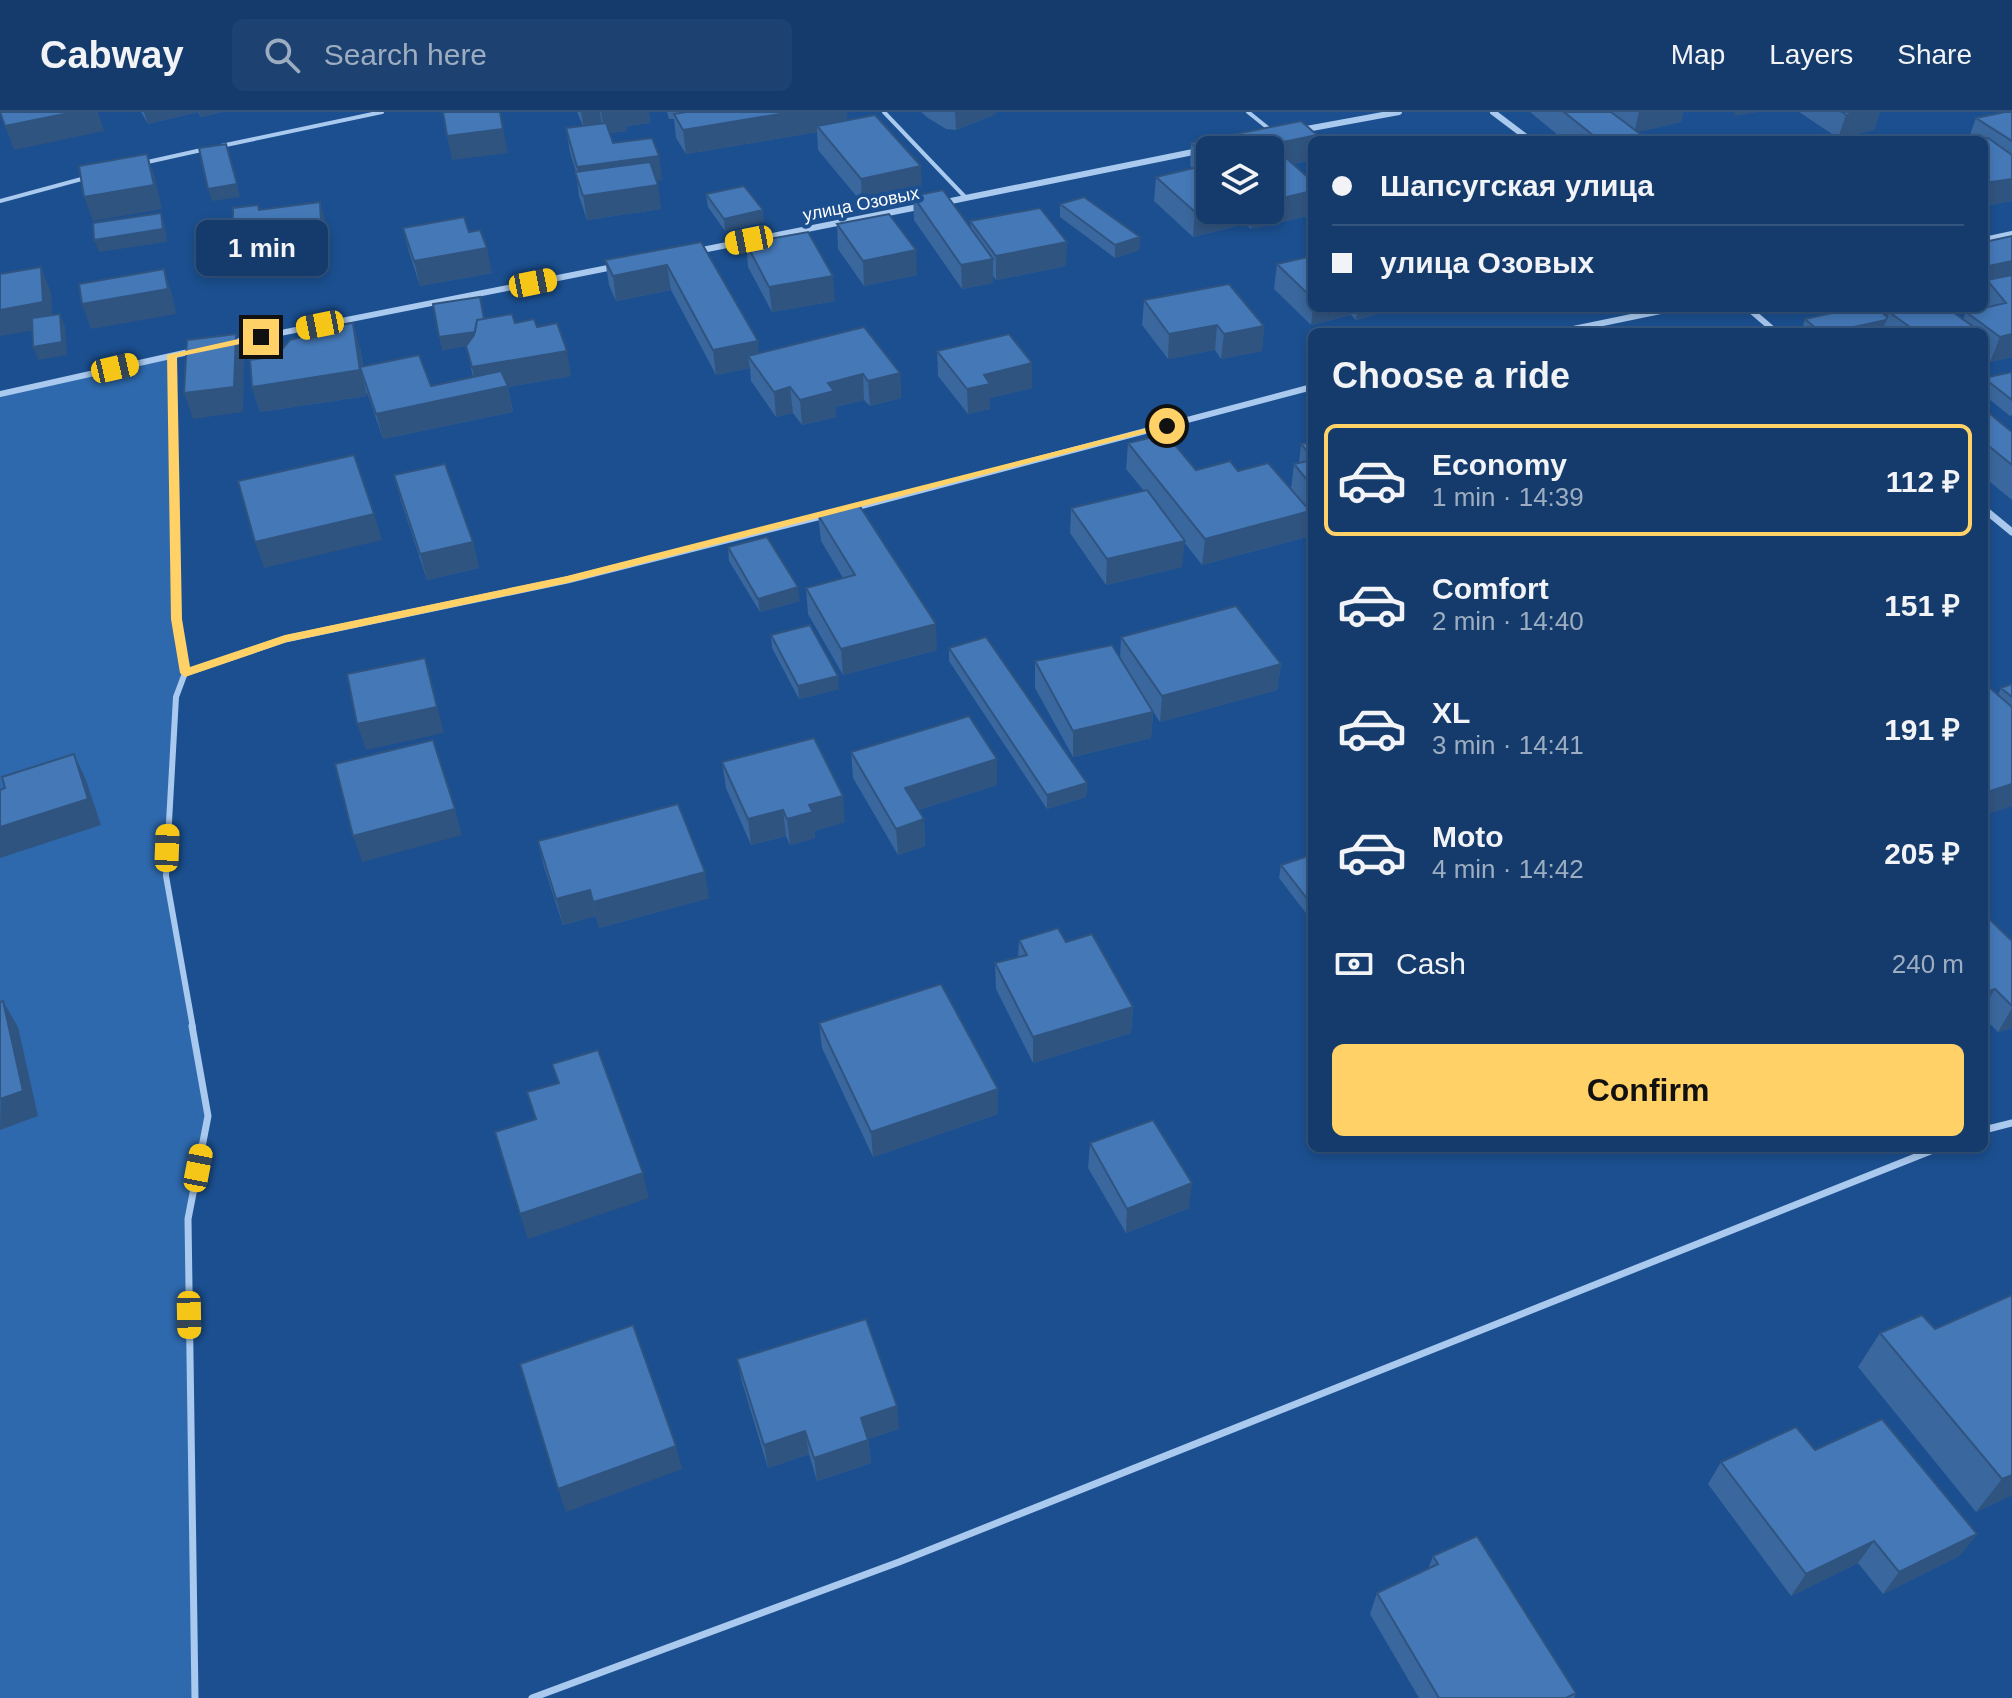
<!DOCTYPE html>
<meta charset="utf-8">
<style>
body{margin:0;font-family:Helvetica,sans-serif;background:#1d4271;color:#f1f3f6;height:100vh;display:flex;flex-direction:column;font-size:30px;white-space:nowrap}
*{box-sizing:border-box;margin:0}
p{font-size:26px;color:#9dadc1}
.icon{flex:none;width:44px;height:44px;fill:none;stroke:currentColor;stroke-width:2;stroke-linecap:round;stroke-linejoin:round}
.map{position:relative;flex:1;overflow:hidden}
.details{position:absolute;left:1308px;top:216px;width:680px;height:824px;display:flex;flex-direction:column;background:#143b6b;border-radius:12px;box-shadow:0 4px 12px #0003,0 0 0 2px #33557e}
.details>*{flex:none}
.hud{position:absolute;left:1308px;top:24px;width:680px;height:176px;border-radius:12px;box-shadow:0 4px 12px #0003,0 0 0 2px #33557e;display:grid;align-content:center;height:176px;padding:0 24px;background:#143b6b}
.tools{position:absolute;left:1196px;top:24px;display:grid;gap:16px}
.tools a{display:grid;place-items:center;width:88px;height:88px;border-radius:12px;background:#143b6b;box-shadow:0 4px 12px #0003,0 0 0 2px #33557e;font-size:40px}
.end{position:absolute;width:36px;height:36px;margin:-18px;border:10px solid #ffd166;background:#111;box-shadow:0 0 0 4px #111}
.from{border-radius:50%}
.bubble{position:absolute;height:56px;border-radius:12px;background:#143b6b;box-shadow:0 4px 12px #0003,0 0 0 2px #33557e;font-size:26px;font-weight:700;line-height:56px;text-align:center}
.car{position:absolute;width:24px;height:48px;margin:-24px -12px;border-radius:10px;box-shadow:0 0 6px 2px #0007;background:linear-gradient(#f5c518 24%,#345 0 40%,#f5c518 0 76%,#345 0 86%,#f5c518 0)}
.hud b{display:flex;align-items:center;gap:28px;height:76px;font-size:30px}
.hud b+b{border-top:2px solid #33557e}
.hud i{width:20px;height:20px;background:#f1f3f6}
ul{padding:0;list-style:none}
li{display:flex;align-items:center;gap:24px;height:112px;margin:0 16px 12px;padding:0 8px;border:4px solid transparent;border-radius:12px}
li div{flex:1}
li b{display:block;font-size:30px}
li em{font-style:normal;font-weight:700}
li.selected{border-color:#ffd166}
li>.icon{width:72px;height:72px;stroke-width:1.5}
h2{padding:0 24px;font-size:36px;line-height:96px}
.pay{display:flex;align-items:center;gap:20px;height:88px;padding:0 24px;font-size:30px}
.pay p{margin-inline-start:auto}
.cta{display:flex;gap:16px;margin-top:auto;padding:16px 24px}
.cta a{flex:1;height:92px;border-radius:12px;background:#ffd166;color:#111;font-size:32px;font-weight:700;line-height:92px;text-align:center}
header{display:flex;align-items:center;gap:48px;box-sizing:border-box;height:112px;padding:0 40px;background:#143b6b;border-bottom:2px solid #33557e}
header strong{font-size:38px}
nav{display:flex;gap:44px;margin-inline-start:auto;font-size:28px}
.search{width:560px;height:72px;background:#1d4271;display:flex;align-items:center;gap:20px;box-sizing:border-box;padding:0 28px;border-radius:12px;color:#9dadc1;font-size:30px}
.map>svg:first-child{display:block}
</style>
<header>
<strong>Cabway</strong>
<div class="search"><svg class="icon" aria-label="search" viewBox="0 0 24 24"><circle cx="10" cy="10" r="6"/><path d="M15 15l6 6"/></svg>Search here</div>
<nav><a>Map</a><a>Layers</a><a>Share</a></nav>
</header>
<div class="map">
<svg width="2012" height="1586" viewBox="0 0 2012 1586">
<rect width="100%" height="100%" fill="#1b4f8f"/>
<path fill="#2e69ad" d="M172,243L177,507L185,561L176,585L166,764L208,1004L188,1107L195,1586H0V282Z"/>
<g fill="none" stroke-linecap="round" stroke-linejoin="round">
<path stroke="#a9c9ee" stroke-width="4" d="M884,0L966,86
M1248,0L1273,20
M221,34L382,0
M143,51L206,37
M0,89L89,65
M172,243L175,399"/>
<path stroke="#a9c9ee" stroke-width="6" d="M175,397L177,507L185,561L176,585L166,764L193,916"/>
<path stroke="#a9c9ee" stroke-width="7" d="M192,914L208,1004L188,1107L195,1586
M1984,1018L2012,1011
M532,1586L899,1450L1938,1036"/>
<path stroke="#a9c9ee" stroke-width="6" d="M1493,0L1530,28
M1301,18L1399,0
M941,91L1198,39
M1984,128L2012,122
M697,139L923,94
M1748,196L1776,220
M1559,220L1675,196
M230,231L613,155
M0,282L193,239
M854,396L1312,275
M1984,397L1986,399"/>
<path stroke="#a9c9ee" stroke-width="7" d="M1984,397L2012,420
M185,561L285,527L567,468L829,402"/>
</g>
<path fill="#3a679d" fill-rule="evenodd" d="M141,0H223L201,5L198,0L148,12Z
M577,0H649L650,11L626,14L627,19L609,21L613,31L662,68H656L661,97L587,108L579,84L576,60L570,40L566,16L583,14Z
M667,0H847V8L922,78L862,91L818,38L817,20L686,42L676,26L674,7H669Z
M921,0H996V2L956,18L946,17L928,6Z
M1530,0H1683L1681,10L1637,20L1648,28H1564Z
M1799,0H1880L1874,18L1838,26Z
M2012,0V89L1984,94V28H1968L1976,6Z
M1317,23V28H1312V48L1292,52L1312,69V103L1251,117L1238,105L1237,114L1193,125L1154,89L1156,65L1192,56L1190,54L1191,31ZM1210,38L1270,98H1210Z
M706,82L764,110L725,119L708,95Z
M913,84L971,116L970,109L1066,154L996,168L993,164V171L962,177L914,108Z
M1060,92L1140,125L1139,138L1115,146L1060,105Z
M837,112L917,163L864,174L838,137Z
M403,116L469,120L492,161L420,174L409,140Z
M2012,124V245L1990,250L1984,246V220H1801L1805,207L1854,196L1963,207L1966,200L1984,196V130Z
M701,130L759,241L900,261L901,286L870,294L864,288L835,295L836,305L802,313L793,301L776,305L751,269L750,256L716,263L671,178L616,189L609,173L605,148Z
M746,131L835,189L772,200L748,155Z
M1312,144V196H1376L1375,203L1356,208L1351,203L1311,213L1274,177L1277,152Z
M1144,188L1264,214L1262,239L1221,247L1215,238L1168,247L1142,213Z
M485,207L537,215L571,264L508,275L513,300L383,327L367,280V284L260,300L252,275L360,236L363,254L431,274L473,265L466,234L442,238Z
M937,239L1032,251V276L990,286V297L968,302L938,264Z
M2012,260V303L2010,304L1984,283V266Z
M1984,297L2012,320V388L1984,365Z
M1312,330V404L1310,402L1307,425L1202,453L1184,430L1182,455L1106,473L1070,421L1071,396L1144,379L1126,357L1128,331L1196,358L1238,359L1291,377L1294,352L1299,351L1301,332Z
M394,363L473,430L479,456L427,468L401,389Z
M818,403L937,538L843,563L808,502L806,476L843,466L821,429Z
M728,435L800,489L760,500L729,449Z
M771,523L839,577L799,587L772,536Z
M1121,525L1281,552L1277,578L1160,610L1148,592L1153,600L1151,626L1073,645L1035,576V549L1120,546Z
M949,536L1087,671L1086,685L1047,697L949,549Z
M1984,571L1998,583L2001,576L2012,572V694L1984,703Z
M851,640L997,673L918,698L924,707L925,734L898,743L853,666Z
M722,650L845,710L814,719L815,726L790,733L786,724L751,733L726,676Z
M538,729L709,786L599,816L596,804L563,813L544,755Z
M1312,749V809L1279,766L1281,753Z
M1984,802L2012,829V916L1998,920L1984,906Z
M1019,828L1066,830L1133,895L1131,921L1033,951L996,877L995,851L1018,845Z
M819,911L998,977V1002L873,1045L822,936Z
M1090,1031L1189,1096L1126,1121L1088,1056Z
M1935,1217L2012,1383L1976,1400L1858,1255L1880,1221Z
M737,1247L899,1317L868,1327L871,1351L817,1369L809,1342L768,1356L742,1270Z
M1815,1338L1977,1422L1959,1444L1883,1482L1858,1451L1791,1484L1708,1372L1721,1350Z
M1433,1444L1576,1581L1574,1586H1419L1370,1502L1377,1481L1428,1457Z"/>
<path fill="#305480" d="M74,0H98L104,19L14,38L5,14Z
M144,0H198L148,12Z
M199,0H223L201,5Z
M581,0H600L602,14L584,17Z
M601,0H649L650,11L626,14L627,19L605,22Z
M792,0H847L848,14H817V20L686,42L683,18Z
M955,0H996V2L956,18Z
M1639,0H1683L1681,10L1634,21Z
M1735,0H1759L1734,4Z
M1858,0H1880L1874,18L1838,26L1846,3Z
M503,17L508,41L452,48L447,24Z
M1317,23V28H1312V48L1270,56V38H1245Z
M147,42L155,66L162,97L93,109L84,85Z
M230,44L240,85L212,89L208,77Z
M659,44L662,68L581,79L577,55Z
M1210,45V69L1205,70L1207,46Z
M921,54L922,78L862,91L861,67Z
M2012,67V89L1984,94L1985,71Z
M658,73L661,97L587,108L583,84Z
M1312,79V103L1251,117L1252,98H1270V89Z
M320,90L327,115L329,153L240,165L233,140Z
M1210,97V98H1238L1237,114L1193,125L1195,100Z
M763,98L764,110L725,119L724,107Z
M161,101L165,114L167,130L99,140L94,128Z
M1140,125L1139,138L1115,146V133Z
M1067,130L1066,154L996,168V144Z
M487,136L492,161L420,174L414,149Z
M916,138L917,163L864,174L863,149Z
M993,147V171L962,177L961,153Z
M2012,149V171L1987,168L1984,177V155Z
M667,153L671,178L616,189L613,164Z
M41,155L51,180L53,215L0,224V198Z
M164,157L172,182L176,202L91,217L82,192Z
M833,164L835,189L772,200L769,175Z
M1313,196H1352L1351,203L1311,213Z
M1358,196H1376L1375,203L1356,208Z
M1889,201L1882,220H1831L1883,208L1886,202Z
M60,202L65,214L67,243L38,248L33,235Z
M353,211L360,236L365,270L360,255Z
M1217,213L1215,238L1168,247L1169,222Z
M1264,214L1262,239L1221,247L1224,222Z
M486,218L489,231L442,238L439,225Z
M236,222L244,247L243,300L193,307L184,281Z
M2012,222V245L1990,250L2000,225Z
M758,229L760,254L748,244L750,256L716,263L713,238Z
M567,239L571,264L508,275L513,300L383,327L376,302L477,280L472,255Z
M1032,251V276L990,286V297L968,302L967,277L984,263Z
M360,255L367,284L260,300L252,275Z
M900,261L901,286L870,294L868,269Z
M863,262L864,288L835,295L836,305L802,313L800,288L828,271Z
M790,275L793,301L776,305L774,280Z
M1310,399L1307,425L1202,453L1205,427Z
M374,402L382,428L264,456L255,430Z
M1185,429L1182,455L1106,473L1107,447Z
M473,430L479,456L427,468L420,442Z
M798,475L800,489L760,500L758,487Z
M936,512L937,538L843,563L841,537Z
M425,546L444,621L366,638L357,612Z
M1281,552L1277,578L1160,610L1162,584Z
M838,564L839,577L799,587L798,574Z
M1153,600L1151,626L1073,645V619Z
M74,642L86,668L101,713L0,746V715Z
M997,647V673L906,702L905,676Z
M1087,671L1086,685L1047,697V683Z
M2012,672V694L1984,703V681Z
M843,684L845,710L814,719L815,726L790,733L787,707L809,693Z
M455,697L462,723L362,750L353,724Z
M783,698L786,724L751,733L748,707Z
M924,707L925,734L898,743L896,717Z
M705,760L709,786L599,816L593,790Z
M590,778L596,804L563,813L556,787Z
M1995,877L1984,896V881Z
M3,889L18,915L38,1004L0,1018Z
M1133,895L1131,921L1033,951V925Z
M2012,896V916L1998,920Z
M998,977V1002L873,1045L871,1020Z
M643,1061L649,1086L528,1127L520,1102Z
M1192,1071L1189,1096L1126,1121L1127,1097Z
M897,1294L899,1317L863,1329L861,1306Z
M805,1319L809,1342L768,1356L764,1333Z
M868,1328L871,1351L817,1369L814,1346Z
M676,1334L682,1357L566,1400L558,1377Z
M2012,1363V1383L1976,1400L2002,1367Z
M1977,1422L1959,1444L1883,1482L1899,1460Z
M1874,1429L1858,1451L1791,1484L1806,1462Z"/>
<path fill="#4478b7" stroke="#305480" stroke-width="2" d="M0,0H74L5,14Z
M443,0H500L503,17L447,24Z
M686,0H792L683,18L674,2Z
M1564,0H1611L1648,28H1599Z
M1842,0H1858L1846,3Z
M2005,0H2012V29L1976,6Z
M875,3L921,54L861,67L817,14Z
M1301,9L1317,23L1245,38H1210V45L1207,46L1191,31Z
M606,11L613,31L652,26L659,44L577,55L566,16Z
M1988,26L2012,43V67L1984,71V28H1972Z
M226,32L237,72L208,77L199,36Z
M147,42L154,73L84,85L79,54Z
M1284,44L1312,69V79L1270,89V47Z
M650,50L658,73L583,84L575,60Z
M1198,55L1210,65V97L1195,100L1156,65Z
M744,74L763,98L724,107L706,82Z
M943,78L993,147L961,153L913,84Z
M1084,85L1140,125L1115,133L1060,92Z
M320,90L322,129L233,140V96L258,93L259,98Z
M1040,96L1067,130L996,144L970,109Z
M161,101L163,117L94,128L93,111Z
M889,102L916,138L863,149L837,112Z
M464,105L469,120L480,118L487,136L414,149L403,116Z
M808,120L833,164L769,175L746,131Z
M2012,124V149L1984,155V130Z
M701,130L758,229L713,238L667,153L613,164L605,148Z
M1312,144V186L1277,152Z
M41,155L43,190L0,198V162Z
M164,157L168,177L82,192L79,172Z
M2012,163V222L2000,225L1966,200L2006,191L1987,168Z
M1229,172L1264,214L1224,222L1217,213L1169,222L1144,188Z
M480,185L484,207L477,208L475,220L439,225L433,192Z
M1854,196H1905L1889,200L1886,202L1879,198L1887,205L1886,208L1831,220H1820L1805,207Z
M1905,196H1947L1981,220H1917L1889,200Z
M60,202L62,230L33,235L32,206Z
M512,202L515,211L534,207L537,215L557,211L567,239L472,255L466,234L474,223L477,208Z
M353,211L360,258L252,275L250,248L276,244L290,228L302,225L306,218Z
M864,215L900,261L868,269L863,262L828,271L834,279L800,288L790,275L774,280L748,244Z
M236,222L234,275L184,281L187,228Z
M1009,222L1032,251L984,263L990,272L967,277L937,239Z
M419,243L431,274L501,259L508,274L376,302L360,255Z
M2012,260V288L1984,266Z
M1984,297L2012,320V353L1984,330Z
M1166,322L1196,358L1230,349L1238,359L1268,351L1310,399L1205,427L1128,331Z
M1312,330V345L1301,332Z
M354,343L374,402L255,430L238,369Z
M1312,348V374L1294,352Z
M445,352L473,430L420,442L394,363Z
M1147,378L1185,429L1107,447L1071,396Z
M859,393L936,512L841,537L806,476L855,463L818,403Z
M767,425L798,475L758,487L728,435Z
M1236,494L1281,552L1162,584L1121,525Z
M810,513L838,564L798,574L771,523Z
M986,525L1087,671L1047,683L949,536Z
M1112,533L1153,600L1073,619L1035,549Z
M425,546L437,595L357,612L347,562Z
M1984,571L2012,595V672L1984,681Z
M2012,572V585L2001,576Z
M969,604L997,647L905,676L924,707L896,717L851,640Z
M814,626L843,684L809,693L813,700L787,707L783,698L748,707L722,650Z
M433,628L455,697L353,724L335,652Z
M74,642L88,687L0,715V678L5,676L2,665Z
M678,692L705,760L593,790L590,778L556,787L538,729Z
M1308,744L1312,749V793L1281,753Z
M1984,802L2012,829V894L1995,877L1984,881Z
M1058,816L1066,830L1092,822L1133,895L1033,925L995,851L1027,843L1019,828Z
M941,872L998,977L871,1020L819,911Z
M3,889L23,979L0,987V890Z
M598,938L643,1061L520,1102L495,1020L536,1007L527,980L559,971L552,952Z
M1153,1008L1192,1071L1127,1097L1090,1031Z
M2012,1183V1363L2002,1367L1880,1221L1922,1203L1935,1217Z
M866,1207L897,1294L861,1306L868,1328L814,1346L805,1319L764,1333L737,1247Z
M633,1213L676,1334L558,1377L520,1252Z
M1882,1307L1977,1422L1899,1460L1874,1429L1806,1462L1721,1350L1796,1315L1815,1338Z
M1477,1424L1576,1581L1566,1586H1439L1377,1481L1438,1452L1433,1444Z"/>
<path fill="#ffd166" d="M261,222L264,227L177,245L182,507L190,555L285,523L567,464L1167,311L1172,314L567,471L287,530L185,565L180,561L171,507L167,243Z"/>
<g text-anchor="middle" stroke-width="8" stroke-linejoin="round" paint-order="stroke">
<g font-size="18" fill="#fff" stroke="#1b4f8f">
<text transform="translate(861 92) rotate(-11)" y="6">улица Озовых</text>
</g>
</g>
</svg>
<div class="tools">
<a><svg class="icon" aria-label="layers" viewBox="0 0 24 24"><path d="M12 4l9 5-9 5-9-5zM3 14l9 5 9-5"/></svg></a>
</div>
<i class="end from" style="left:1167px;top:314px"></i>
<i class="end" style="left:261px;top:225px"></i>
<div class="bubble" style="left:196px;top:108px;width:132px">1 min</div>
<i class="car" style="left:749px;top:128px;rotate:259deg"></i>
<i class="car" style="left:533px;top:171px;rotate:79deg"></i>
<i class="car" style="left:320px;top:213px;rotate:259deg"></i>
<i class="car" style="left:115px;top:256px;rotate:77deg"></i>
<i class="car" style="left:167px;top:736px;rotate:2deg"></i>
<i class="car" style="left:198px;top:1056px;rotate:11deg"></i>
<i class="car" style="left:189px;top:1203px;rotate:179deg"></i>
<div class="hud">
<b><i class="from"></i>Шапсугская улица</b>
<b><i></i>улица Озовых</b>
</div>
<section class="details">
<h2>Choose a ride</h2>
<ul>
<li class="selected"><svg class="icon" aria-label="car" viewBox="0 0 24 24"><path d="M5 17H2v-5l4-1 3-4h7l3 4 3 1v5h-3M9 17h6M6 11h13"/><circle cx="7" cy="17" r="2"/><circle cx="17" cy="17" r="2"/></svg><div><b>Economy</b><p>1 min · 14:39</p></div><em>112 ₽</em></li>
<li><svg class="icon" aria-label="car" viewBox="0 0 24 24"><path d="M5 17H2v-5l4-1 3-4h7l3 4 3 1v5h-3M9 17h6M6 11h13"/><circle cx="7" cy="17" r="2"/><circle cx="17" cy="17" r="2"/></svg><div><b>Comfort</b><p>2 min · 14:40</p></div><em>151 ₽</em></li>
<li><svg class="icon" aria-label="car" viewBox="0 0 24 24"><path d="M5 17H2v-5l4-1 3-4h7l3 4 3 1v5h-3M9 17h6M6 11h13"/><circle cx="7" cy="17" r="2"/><circle cx="17" cy="17" r="2"/></svg><div><b>XL</b><p>3 min · 14:41</p></div><em>191 ₽</em></li>
<li><svg class="icon" aria-label="car" viewBox="0 0 24 24"><path d="M5 17H2v-5l4-1 3-4h7l3 4 3 1v5h-3M9 17h6M6 11h13"/><circle cx="7" cy="17" r="2"/><circle cx="17" cy="17" r="2"/></svg><div><b>Moto</b><p>4 min · 14:42</p></div><em>205 ₽</em></li>
</ul>
<div class="pay"><svg class="icon" aria-label="cash" viewBox="0 0 24 24"><path d="M3 7h18v10H3z"/><circle cx="12" cy="12" r="2"/></svg>Cash<p>240 m</p></div>
<div class="cta"><a>Confirm</a></div>
</section>
</div>
